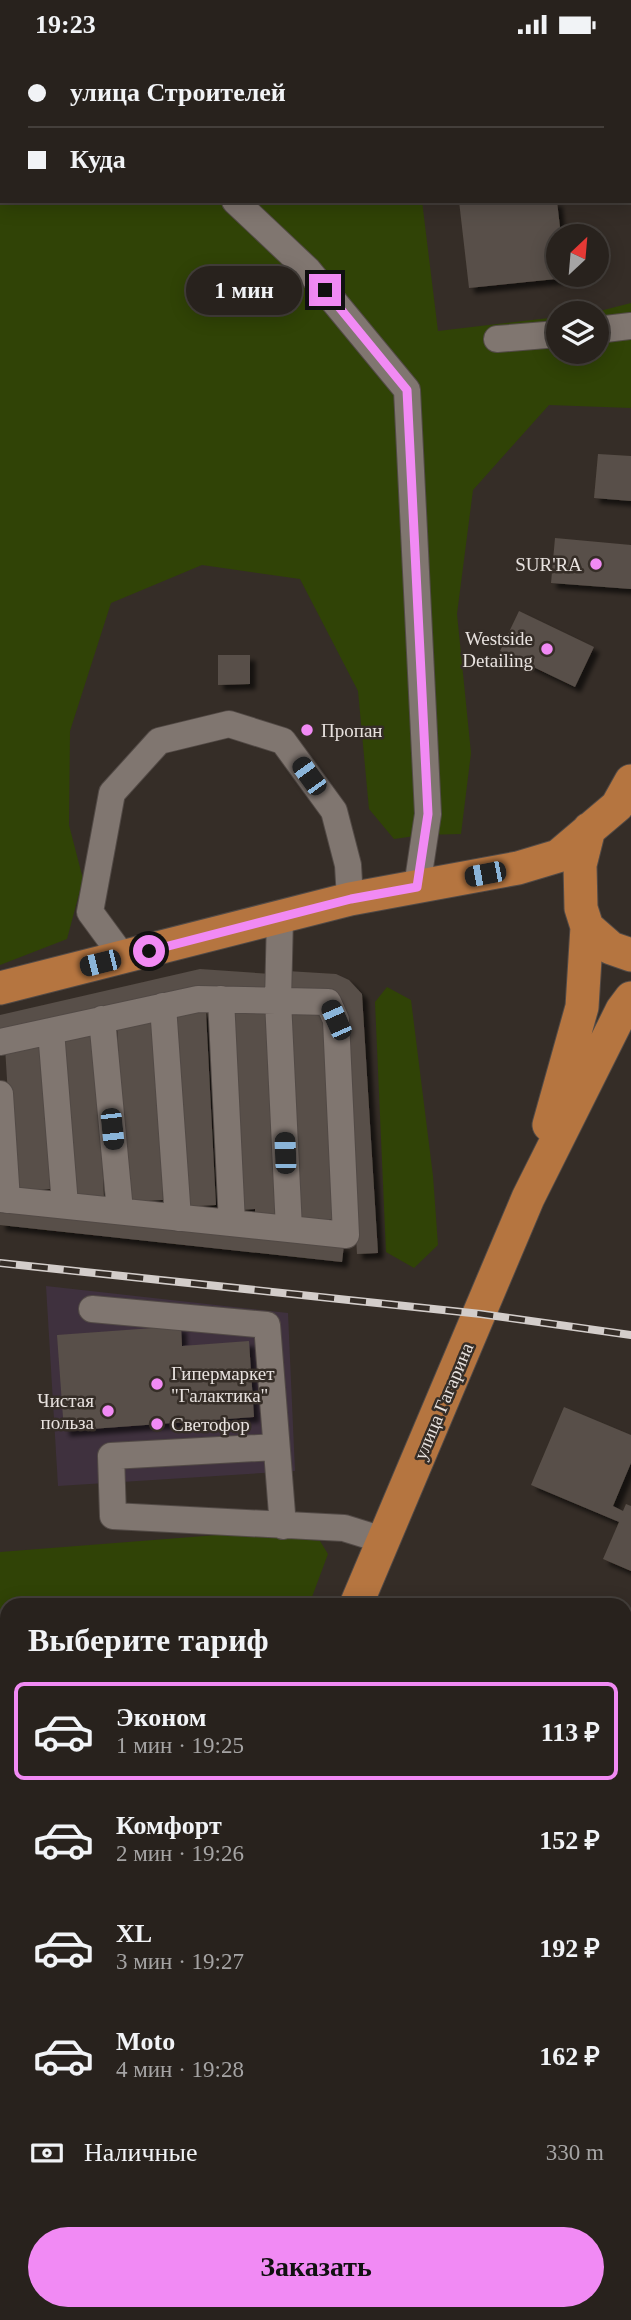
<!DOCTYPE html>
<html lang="ru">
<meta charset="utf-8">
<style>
body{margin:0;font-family:"Times New Roman",serif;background:#342f2a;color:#f1f3f6;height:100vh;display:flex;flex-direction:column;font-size:26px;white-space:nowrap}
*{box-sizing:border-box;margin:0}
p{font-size:23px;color:#a5a4a4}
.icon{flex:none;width:38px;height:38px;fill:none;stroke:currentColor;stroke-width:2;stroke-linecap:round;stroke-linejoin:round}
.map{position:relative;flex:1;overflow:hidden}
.sheet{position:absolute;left:0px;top:1549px;width:632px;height:723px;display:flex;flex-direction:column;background:#28221d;border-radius:21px 21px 0 0;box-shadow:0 4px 18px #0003,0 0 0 2px #443f3b}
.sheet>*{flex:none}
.banner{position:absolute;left:0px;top:0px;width:632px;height:154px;box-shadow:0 4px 18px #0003,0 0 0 2px #443f3b;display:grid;align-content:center;height:154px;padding:0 28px;background:#28221d}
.needle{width:46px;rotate:26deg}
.buttons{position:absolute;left:546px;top:175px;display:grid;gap:14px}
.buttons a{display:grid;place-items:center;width:63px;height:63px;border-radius:50%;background:#28221d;box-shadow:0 4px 18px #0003,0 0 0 2px #443f3b;font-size:35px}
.end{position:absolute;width:32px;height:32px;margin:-16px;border:9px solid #f18af4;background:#111;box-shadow:0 0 0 4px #111}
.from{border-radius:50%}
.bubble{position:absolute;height:49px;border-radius:24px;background:#28221d;box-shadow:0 4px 18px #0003,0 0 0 2px #443f3b;font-size:23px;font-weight:800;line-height:49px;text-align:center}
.car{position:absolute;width:21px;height:42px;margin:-21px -10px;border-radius:9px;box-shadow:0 0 5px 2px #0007;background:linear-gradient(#222 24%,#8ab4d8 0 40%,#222 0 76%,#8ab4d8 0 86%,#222 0)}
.banner b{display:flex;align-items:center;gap:24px;height:66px;font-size:26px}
.banner b+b{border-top:2px solid #443f3b}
.banner i{width:18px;height:18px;background:#f1f3f6}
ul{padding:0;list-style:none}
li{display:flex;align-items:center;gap:21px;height:98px;margin:0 14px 10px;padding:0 14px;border:4px solid transparent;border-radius:10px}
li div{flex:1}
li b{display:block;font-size:26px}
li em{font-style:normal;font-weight:800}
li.current{border-color:#f18af4}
li>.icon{width:63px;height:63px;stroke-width:1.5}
h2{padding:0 28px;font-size:32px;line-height:84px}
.pay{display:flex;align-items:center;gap:18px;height:77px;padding:0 28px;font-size:26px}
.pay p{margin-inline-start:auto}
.primary-button{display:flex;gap:14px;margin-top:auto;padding:14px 28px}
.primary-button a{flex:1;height:80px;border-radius:42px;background:#f18af4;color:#111;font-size:28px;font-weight:800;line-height:80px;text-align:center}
.status{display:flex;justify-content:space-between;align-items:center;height:49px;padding:0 35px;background:#28221d;direction:ltr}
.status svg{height:19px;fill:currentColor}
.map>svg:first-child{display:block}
</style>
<div class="status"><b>19:23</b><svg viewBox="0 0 49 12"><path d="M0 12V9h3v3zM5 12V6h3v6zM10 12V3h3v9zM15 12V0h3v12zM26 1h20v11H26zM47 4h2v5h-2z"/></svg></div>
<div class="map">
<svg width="631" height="2271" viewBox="0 0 631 2271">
<defs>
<filter id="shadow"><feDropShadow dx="5.5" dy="5.5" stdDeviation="2" flood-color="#0009"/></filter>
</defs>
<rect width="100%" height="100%" fill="#352d27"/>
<path fill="#3f313e" d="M46,1237L288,1264L295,1422L58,1437Z"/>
<path fill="#443032" d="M0,1741L7,1745V2073L0,2074Z"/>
<path fill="#304306" d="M0,0H338V2H2V152H422L438,282L558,268V303H597V264H592L631,254V359L549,356L473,441L457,565L471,704L461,785L422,786L394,790L369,760L358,642L300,530L202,516L111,554L70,682L69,776L83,830L67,890L0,916Z
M387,938L411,951L433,1127L438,1196L414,1219L386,1203L375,953Z
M243,1484L320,1492L328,1505L309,1556H7V1739L0,1735V1503Z
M7,2148V2204L0,2198V2149Z"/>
<path fill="#584f48" filter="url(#shadow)" d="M459,152H557L561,187H558V226H565L566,229L469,239Z
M598,405L631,407V452L594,449Z
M555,489L631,496V540L551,534Z
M519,562L594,598L575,638L500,602Z
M218,606H250V635L218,636Z
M200,920L271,925L270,941L201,937L0,982V966Z
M287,922L336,925L349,931L362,945L378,1204L357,1205L343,953L338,948L286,942Z
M265,958L275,1169L255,1170V1160L240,1161L231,959Z
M323,962L333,1170L298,1171L289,963Z
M206,963L216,1156L182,1158L172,964Z
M153,971L163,1151L126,1153L117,973Z
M96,987L104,1149L70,1151L62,988Z
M41,996L50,1140L14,1143L5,998Z
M0,1158L344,1196L342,1213L0,1176Z
M181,1277L182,1297L249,1292L254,1368L64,1382L57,1286Z
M564,1358L631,1386V1414L613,1457L623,1462L626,1455L631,1457V1522L603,1510L619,1473L531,1436Z
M625,1865L631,1868V1956L625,1954Z
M0,2251L7,2254V2264H23L20,2271H0Z
M181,2264H197L213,2271H179Z
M282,2264H397L404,2268L403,2271H298Z"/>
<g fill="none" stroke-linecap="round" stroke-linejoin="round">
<g stroke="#524a46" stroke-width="28">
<path id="minor" d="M124,0V2
M235,152L308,221L407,341L428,765L417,838
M597,281L631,277
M497,290L558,285
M280,868L278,952L289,1180
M123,908L90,863L112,744L159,692L229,675L283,692L334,762L348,816L350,850
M221,950L232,1174
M163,957L178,1169
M102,970L120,1162
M51,982L65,1156
M0,993L198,950L328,953L336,971L346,1186L0,1150
M0,1045L7,1151
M92,1260L267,1276L283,1477
M276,1398L111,1407L113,1467L344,1479L383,1491
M0,2096H7
M0,2127L7,2126"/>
</g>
<g stroke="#524a46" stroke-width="35">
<path id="major" d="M587,878L611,899L631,906
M0,939L350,850L518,819L558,807L617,757L631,732
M549,1076L582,958L587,878L581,859L580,816L589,780
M356,1556L528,1149L622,961L631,949
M66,2271L69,2264"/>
</g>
<use href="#minor" stroke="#807670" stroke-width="26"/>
<use href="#major" stroke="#b57540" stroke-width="33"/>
<g stroke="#d3cdca" stroke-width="8">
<path id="rail" d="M0,1214L481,1265L631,1286"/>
</g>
<use href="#rail" stroke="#352d27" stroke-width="5" stroke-dasharray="16" stroke-linecap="butt"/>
</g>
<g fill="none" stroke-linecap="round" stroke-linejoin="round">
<path stroke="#f18af4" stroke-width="9" d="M149,902L351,850L417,838L428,765L407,341L325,241"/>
</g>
<g fill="#f18af4" stroke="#352d27" stroke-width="2.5">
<circle cx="596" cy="515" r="7"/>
<circle cx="547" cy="600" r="7"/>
<circle cx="307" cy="681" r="7"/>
<circle cx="157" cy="1335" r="7"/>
<circle cx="108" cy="1362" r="7"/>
<circle cx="157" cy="1375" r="7"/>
</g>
<g text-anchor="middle" stroke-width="5" stroke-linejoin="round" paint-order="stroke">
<g font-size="19" fill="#e8e2df" stroke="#352d27" text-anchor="end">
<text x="582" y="522">SUR'RA</text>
<text x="533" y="596">Westside<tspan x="533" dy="22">Detailing</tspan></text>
<text x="321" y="688" text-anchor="start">Пропан</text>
<text x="171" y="1331" text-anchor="start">Гипермаркет<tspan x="171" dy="22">"Галактика"</tspan></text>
<text x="94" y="1358">Чистая<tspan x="94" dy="22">польза</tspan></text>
<text x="171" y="1382" text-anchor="start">Светофор</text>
</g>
<g font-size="19" fill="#e8e2df" stroke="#352d27">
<text transform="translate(443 1352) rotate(-67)" y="7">улица Гагарина</text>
</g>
</g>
</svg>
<div class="buttons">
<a><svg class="needle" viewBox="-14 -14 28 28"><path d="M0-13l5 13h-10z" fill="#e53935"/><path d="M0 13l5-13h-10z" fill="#a5a4a4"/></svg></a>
<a><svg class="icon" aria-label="layers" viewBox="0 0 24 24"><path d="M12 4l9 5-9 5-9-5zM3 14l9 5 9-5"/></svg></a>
</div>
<i class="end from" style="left:149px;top:902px"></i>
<i class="end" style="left:325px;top:241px"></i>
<div class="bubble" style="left:186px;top:217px;width:116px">1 мин</div>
<i class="car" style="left:309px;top:727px;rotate:324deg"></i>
<i class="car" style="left:485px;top:825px;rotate:259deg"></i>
<i class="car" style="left:100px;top:914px;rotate:256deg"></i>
<i class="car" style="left:336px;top:971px;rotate:336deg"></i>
<i class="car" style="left:112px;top:1080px;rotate:174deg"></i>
<i class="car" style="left:285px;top:1104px;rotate:358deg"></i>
<div class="banner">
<b><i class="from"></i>улица Строителей</b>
<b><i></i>Куда</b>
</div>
<section class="sheet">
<h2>Выберите тариф</h2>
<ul>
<li class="current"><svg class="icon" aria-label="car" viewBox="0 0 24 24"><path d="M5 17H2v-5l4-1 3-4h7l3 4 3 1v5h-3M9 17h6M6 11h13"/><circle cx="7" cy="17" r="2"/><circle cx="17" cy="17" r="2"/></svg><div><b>Эконом</b><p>1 мин · 19:25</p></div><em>113 ₽</em></li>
<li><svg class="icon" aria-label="car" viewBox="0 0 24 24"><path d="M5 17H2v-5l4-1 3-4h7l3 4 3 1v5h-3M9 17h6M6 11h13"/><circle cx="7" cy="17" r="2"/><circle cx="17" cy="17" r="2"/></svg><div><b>Комфорт</b><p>2 мин · 19:26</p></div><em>152 ₽</em></li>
<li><svg class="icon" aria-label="car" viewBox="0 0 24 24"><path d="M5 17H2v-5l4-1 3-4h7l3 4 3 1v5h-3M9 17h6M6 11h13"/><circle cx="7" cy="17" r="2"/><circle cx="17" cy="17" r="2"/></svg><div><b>XL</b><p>3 мин · 19:27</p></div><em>192 ₽</em></li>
<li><svg class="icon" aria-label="car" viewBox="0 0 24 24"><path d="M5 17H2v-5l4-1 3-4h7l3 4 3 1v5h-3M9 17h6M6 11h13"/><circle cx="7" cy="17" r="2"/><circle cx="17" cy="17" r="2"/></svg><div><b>Moto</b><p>4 мин · 19:28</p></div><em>162 ₽</em></li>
</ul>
<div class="pay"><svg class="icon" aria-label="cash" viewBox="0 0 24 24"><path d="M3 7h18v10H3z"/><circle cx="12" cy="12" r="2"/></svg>Наличные<p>330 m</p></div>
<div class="primary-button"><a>Заказать</a></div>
</section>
</div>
